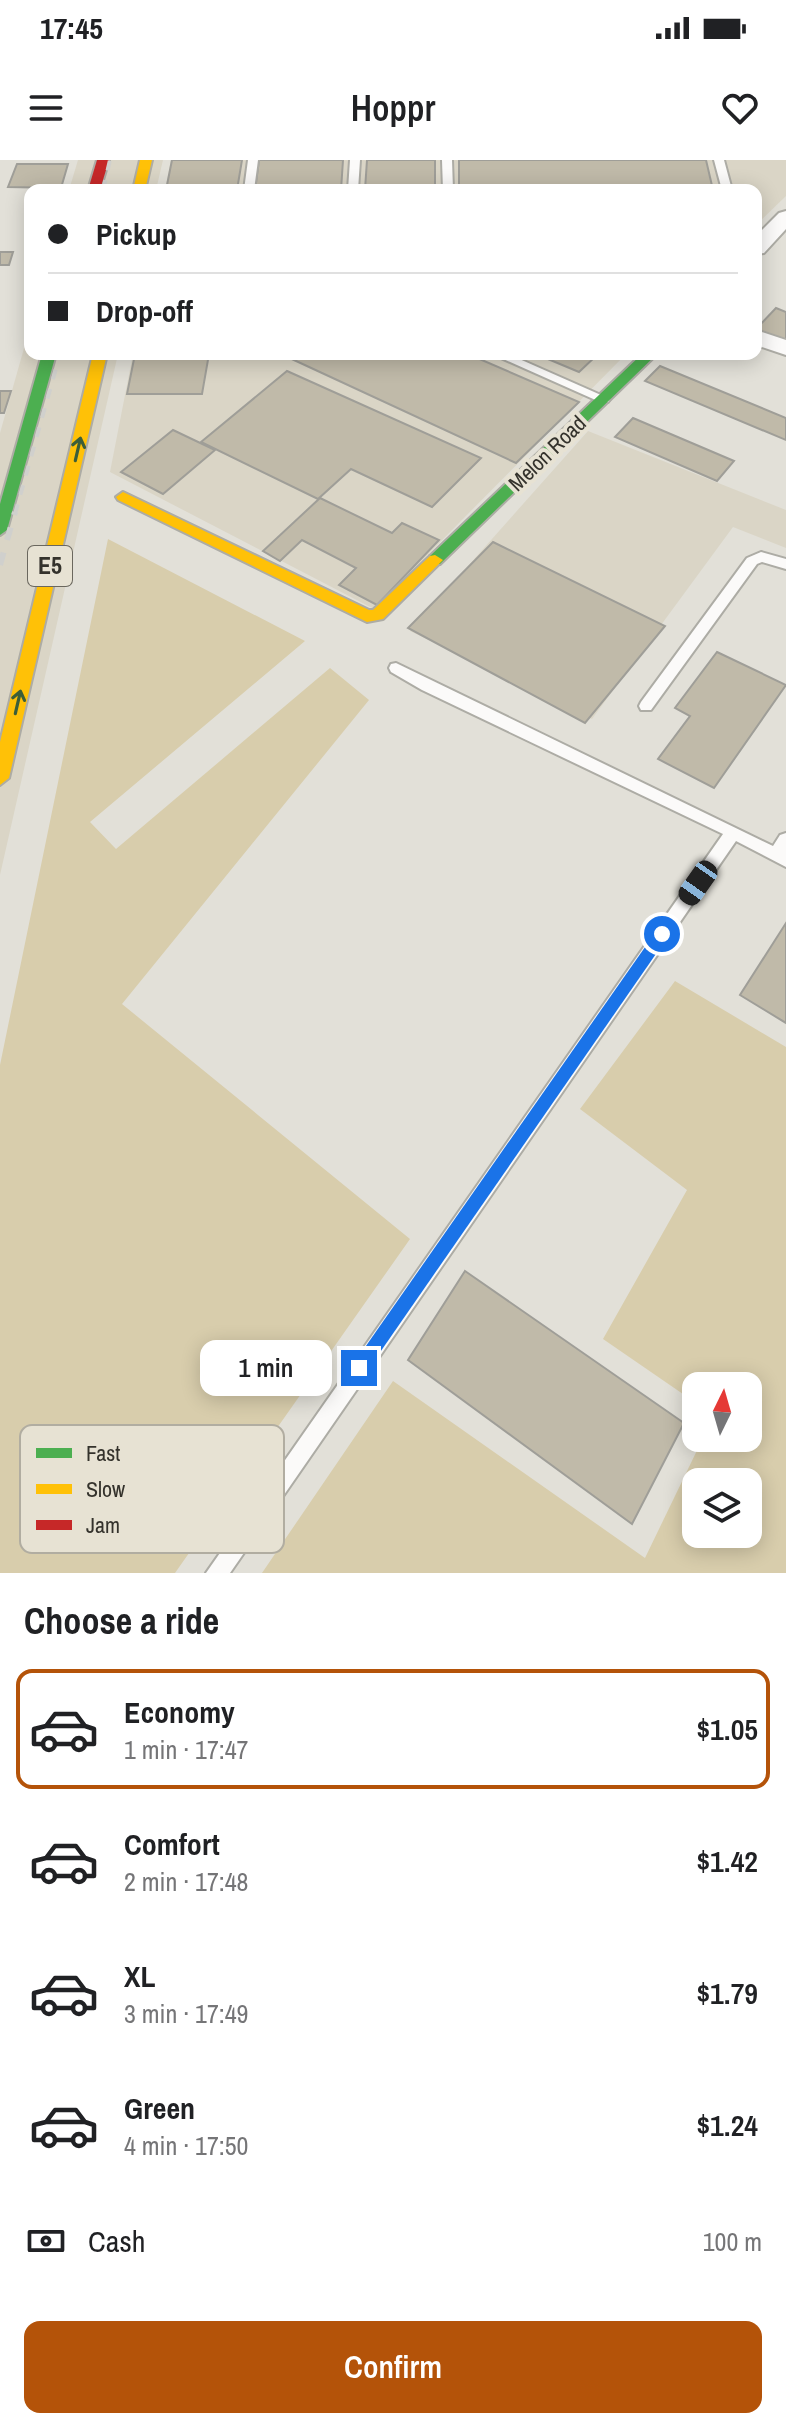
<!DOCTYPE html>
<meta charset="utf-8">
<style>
body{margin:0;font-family:"Archivo Narrow",sans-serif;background:#f2f2f2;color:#202124;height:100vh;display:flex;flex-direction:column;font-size:30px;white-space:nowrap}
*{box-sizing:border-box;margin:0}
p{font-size:26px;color:#757577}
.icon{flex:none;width:44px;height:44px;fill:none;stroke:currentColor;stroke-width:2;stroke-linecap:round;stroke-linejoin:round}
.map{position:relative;height:1413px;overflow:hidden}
.drawer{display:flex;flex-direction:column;background:#fff;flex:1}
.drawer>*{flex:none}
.guide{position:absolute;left:24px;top:24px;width:738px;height:176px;border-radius:16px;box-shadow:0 4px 20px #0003;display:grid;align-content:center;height:176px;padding:0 24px;background:#fff}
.needle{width:52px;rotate:5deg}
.tools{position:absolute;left:682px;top:1212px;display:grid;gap:16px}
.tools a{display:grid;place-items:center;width:80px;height:80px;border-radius:16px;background:#fff;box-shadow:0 4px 20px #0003;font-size:40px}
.end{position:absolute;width:36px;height:36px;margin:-18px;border:10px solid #1a73e8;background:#fff;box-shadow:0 0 0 4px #fff}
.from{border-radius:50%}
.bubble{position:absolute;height:56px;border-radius:16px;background:#fff;box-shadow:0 4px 20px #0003;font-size:26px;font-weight:600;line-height:56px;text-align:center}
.car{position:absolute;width:24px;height:48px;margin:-24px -12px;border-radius:10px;box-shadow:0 0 6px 2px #0007;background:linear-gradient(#222 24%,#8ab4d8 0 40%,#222 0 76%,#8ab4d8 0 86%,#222 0)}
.guide b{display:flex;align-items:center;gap:28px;height:76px;font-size:30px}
.guide b+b{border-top:2px solid #e0e0e0}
.guide i{width:20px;height:20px;background:#202124}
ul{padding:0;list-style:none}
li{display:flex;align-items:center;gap:24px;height:120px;margin:0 16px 12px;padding:0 8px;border:4px solid transparent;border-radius:16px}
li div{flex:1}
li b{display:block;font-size:30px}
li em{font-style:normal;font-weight:600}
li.current{border-color:#b45309}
li>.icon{width:72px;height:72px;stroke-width:1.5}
h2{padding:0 24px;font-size:36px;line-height:96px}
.pay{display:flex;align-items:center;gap:20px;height:88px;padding:0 24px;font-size:30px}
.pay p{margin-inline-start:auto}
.primary-button{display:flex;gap:16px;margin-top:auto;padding:16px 24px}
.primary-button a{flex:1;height:92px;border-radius:16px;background:#b45309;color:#fff;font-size:32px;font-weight:600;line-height:92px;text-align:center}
.status{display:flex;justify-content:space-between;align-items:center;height:56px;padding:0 40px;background:#fff;direction:ltr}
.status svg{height:22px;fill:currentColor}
header{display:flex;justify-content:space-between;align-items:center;height:104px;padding:0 24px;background:#fff;font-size:36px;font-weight:600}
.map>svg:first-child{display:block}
</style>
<div class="status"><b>17:45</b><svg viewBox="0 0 49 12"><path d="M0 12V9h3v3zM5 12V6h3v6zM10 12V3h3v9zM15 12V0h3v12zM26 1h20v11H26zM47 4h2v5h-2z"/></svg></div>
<header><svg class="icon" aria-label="menu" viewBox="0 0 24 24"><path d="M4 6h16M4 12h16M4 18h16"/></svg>Hoppr<svg class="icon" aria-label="heart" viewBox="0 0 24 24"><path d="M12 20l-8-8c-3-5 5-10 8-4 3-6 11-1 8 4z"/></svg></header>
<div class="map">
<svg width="786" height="1413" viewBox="0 0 786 1413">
<rect width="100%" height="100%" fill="#e2e0d8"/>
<path fill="#dad5c6" d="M78,0H163L156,30H69Z
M171,0H786V36L756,65V30H165Z
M30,167V194H118L0,715V273Z
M133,194H626L374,449L110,312Z
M588,271L786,350V388L733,367L592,559L410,471Z"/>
<path fill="#d8cdac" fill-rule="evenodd" d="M108,379L305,481L90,662L116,689L330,508L369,540L122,844L410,1079L175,1413H0V905Z
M675,821L786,887V1413H262L393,1221L645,1398L703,1278H748V1226H696V1243L603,1179L687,1030L580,949ZM696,1322H748V1374H696Z"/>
<path fill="#c0baa9" stroke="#9f9e98" stroke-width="2" d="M172,0H242L237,30H166Z
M259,0H343L341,30H255Z
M367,0H435V30H365Z
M459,0H706L713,30H459Z
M17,4H68L61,28L8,27Z
M0,92H13L9,105H0Z
M776,148L786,152V181L756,169Z
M135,194H209L202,234H127Z
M281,194H468L579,242L516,303Z
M536,194H598L579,212Z
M660,206L786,258V280L645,221Z
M287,211L481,298L432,347L351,309L318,339L201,282Z
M0,231H11L4,253H0Z
M633,258L734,301L717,321L615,277Z
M173,270L215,290L163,334L121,312Z
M320,338L392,373L402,363L439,380L377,445L339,425L356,408L302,380L280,401L263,391Z
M493,382L665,466L585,563L408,468Z
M717,492L786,525L714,628L658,599L690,556L675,548Z
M786,763V863L740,835Z
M465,1111L684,1263L632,1364L408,1200Z"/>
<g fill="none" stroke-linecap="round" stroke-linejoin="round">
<g stroke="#adaca5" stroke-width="4">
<path id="lane" d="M248,0H258L254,30H244Z
M350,0H360L358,30H348Z
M442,0H452L453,30H443Z
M714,0H724L732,30H722Z
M492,194H508L610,239L608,242H600Z
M761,392L786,399V409L762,402L757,404L651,550H641L639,546L641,542L747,398Z
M396,503L773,686L780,675L786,673V707L736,681L230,1413H206L723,674L422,530L391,512L389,508L391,504Z"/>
</g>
<g stroke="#adaca5" stroke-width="4">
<path id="street" d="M786,51V69L764,93L756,94V76L779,53Z
M756,170L786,180V195L756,185Z"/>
</g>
<g stroke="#adaca5" stroke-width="4">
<path id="fast" d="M42,194H56L7,370L0,375V344Z
M642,194H657L440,404H430V396Z"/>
</g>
<g stroke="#adaca5" stroke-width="4">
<path id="slow" d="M140,0H152L145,30H133Z
M93,194H107L9,618L0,625V582Z
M123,332L369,450H373L430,396L435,395L443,400L383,459L367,462L118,340L116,337Z"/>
</g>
<g stroke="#adaca5" stroke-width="4">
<path id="jam" d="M97,0H109L100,30H88Z"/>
</g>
<use href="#lane" fill="#fbfaf9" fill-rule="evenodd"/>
<use href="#street" fill="#fbfaf9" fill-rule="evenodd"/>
<use href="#fast" fill="#4caf50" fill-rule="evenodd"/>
<use href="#slow" fill="#ffc107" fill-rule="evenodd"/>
<use href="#jam" fill="#c62828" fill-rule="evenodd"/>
<path stroke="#d0d0cd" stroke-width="4" stroke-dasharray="10 10" stroke-linecap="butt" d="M103,30L110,0
M15,354L60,194"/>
<path stroke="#d0d0cd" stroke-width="6" stroke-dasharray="13 13" stroke-linecap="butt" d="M0,405L15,352"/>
</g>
<defs><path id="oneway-shaft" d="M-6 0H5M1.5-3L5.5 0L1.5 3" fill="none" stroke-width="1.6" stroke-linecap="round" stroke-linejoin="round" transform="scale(2)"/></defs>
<g stroke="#3c5e39">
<use href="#oneway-shaft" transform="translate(78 289) rotate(-77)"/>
<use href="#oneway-shaft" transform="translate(18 542) rotate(-77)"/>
</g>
<path fill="#1a73e8" d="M662,768L669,774L667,778L365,1214L359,1217L354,1214L351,1208L354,1203L657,770Z"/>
<g text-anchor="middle" stroke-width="8" stroke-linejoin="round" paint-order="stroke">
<g font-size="22" fill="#34322c" stroke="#e7e2d3">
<text transform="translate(547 293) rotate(-44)" y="8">Melon Road</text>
</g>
<rect fill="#e7e2d3" stroke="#6a675e" stroke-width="2" x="28" y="386" width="44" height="40" rx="6"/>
<g font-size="24" font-weight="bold" fill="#34322c">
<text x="50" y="414">E5</text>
</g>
</g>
<rect x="20" y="1265" width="264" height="128" rx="12" fill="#e7e2d3" stroke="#b1ada1" stroke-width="2"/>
<rect x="36" y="1288" width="36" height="10" fill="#4caf50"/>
<rect x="36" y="1324" width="36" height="10" fill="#ffc107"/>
<rect x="36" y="1360" width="36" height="10" fill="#c62828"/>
<g font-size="22" fill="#34322c">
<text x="86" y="1301">Fast</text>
<text x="86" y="1337">Slow</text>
<text x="86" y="1373">Jam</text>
</g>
</svg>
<div class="tools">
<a><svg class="needle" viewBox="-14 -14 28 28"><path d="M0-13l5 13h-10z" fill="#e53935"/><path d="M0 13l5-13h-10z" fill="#757577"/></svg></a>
<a><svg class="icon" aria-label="layers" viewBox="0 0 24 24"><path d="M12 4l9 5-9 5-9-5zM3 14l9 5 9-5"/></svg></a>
</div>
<i class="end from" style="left:662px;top:774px"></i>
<i class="end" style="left:359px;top:1208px"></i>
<div class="bubble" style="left:200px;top:1180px;width:132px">1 min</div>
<i class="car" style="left:698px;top:723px;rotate:215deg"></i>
<div class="guide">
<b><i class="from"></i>Pickup</b>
<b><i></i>Drop-off</b>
</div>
</div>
<section class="drawer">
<h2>Choose a ride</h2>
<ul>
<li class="current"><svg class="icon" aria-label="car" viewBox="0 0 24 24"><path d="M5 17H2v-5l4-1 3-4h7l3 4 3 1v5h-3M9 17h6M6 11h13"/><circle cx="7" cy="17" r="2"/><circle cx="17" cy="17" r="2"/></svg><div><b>Economy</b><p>1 min · 17:47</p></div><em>$1.05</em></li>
<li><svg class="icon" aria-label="car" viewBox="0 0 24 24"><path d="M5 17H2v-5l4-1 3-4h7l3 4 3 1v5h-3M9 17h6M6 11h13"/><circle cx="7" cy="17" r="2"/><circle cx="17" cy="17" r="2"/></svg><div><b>Comfort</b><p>2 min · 17:48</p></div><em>$1.42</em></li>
<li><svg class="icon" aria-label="car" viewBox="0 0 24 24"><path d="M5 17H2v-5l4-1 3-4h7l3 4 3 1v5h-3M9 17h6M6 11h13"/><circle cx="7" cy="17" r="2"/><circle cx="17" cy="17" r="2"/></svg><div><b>XL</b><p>3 min · 17:49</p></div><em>$1.79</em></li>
<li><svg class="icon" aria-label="car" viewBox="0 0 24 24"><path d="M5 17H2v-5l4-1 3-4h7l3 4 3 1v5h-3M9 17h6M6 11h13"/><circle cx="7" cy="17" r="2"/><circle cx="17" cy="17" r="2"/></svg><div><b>Green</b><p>4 min · 17:50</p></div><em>$1.24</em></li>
</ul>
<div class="pay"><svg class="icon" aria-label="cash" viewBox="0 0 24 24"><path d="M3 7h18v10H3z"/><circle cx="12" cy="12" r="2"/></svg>Cash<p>100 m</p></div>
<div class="primary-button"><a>Confirm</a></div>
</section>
